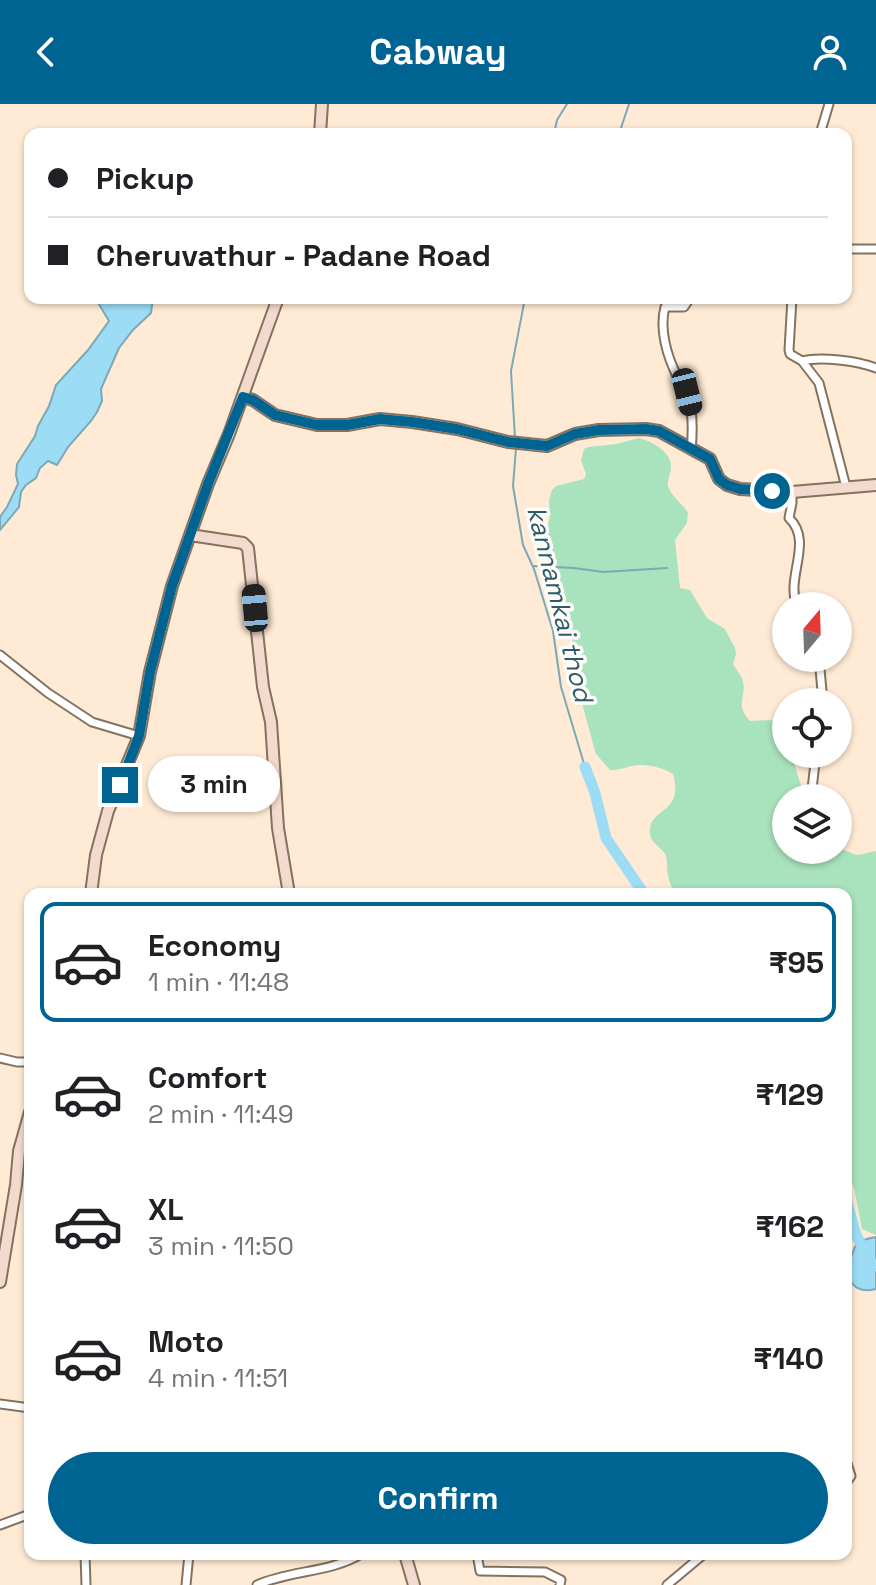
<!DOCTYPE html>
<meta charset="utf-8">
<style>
body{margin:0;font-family:"Space Grotesk",sans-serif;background:#f6f6f6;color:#202124;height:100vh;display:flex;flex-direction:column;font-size:30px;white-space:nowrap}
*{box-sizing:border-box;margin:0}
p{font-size:26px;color:#757577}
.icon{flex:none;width:44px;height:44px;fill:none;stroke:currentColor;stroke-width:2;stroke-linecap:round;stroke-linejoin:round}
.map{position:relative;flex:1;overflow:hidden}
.sheet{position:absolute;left:24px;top:784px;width:828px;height:672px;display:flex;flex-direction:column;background:#fff;border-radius:16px;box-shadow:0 2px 6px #0004}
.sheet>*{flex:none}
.hud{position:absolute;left:24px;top:24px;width:828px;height:176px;border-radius:16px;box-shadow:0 2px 6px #0004;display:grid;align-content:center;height:176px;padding:0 24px;background:#fff}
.needle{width:52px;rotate:19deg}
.controls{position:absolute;left:772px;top:488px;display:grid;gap:16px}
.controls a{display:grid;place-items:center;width:80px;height:80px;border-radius:50%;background:#fff;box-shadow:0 2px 6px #0004;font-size:40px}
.end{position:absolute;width:36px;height:36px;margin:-18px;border:10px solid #006493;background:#fff;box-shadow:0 0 0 4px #fff}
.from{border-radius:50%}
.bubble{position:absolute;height:56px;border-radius:28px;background:#fff;box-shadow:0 2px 6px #0004;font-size:26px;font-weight:700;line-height:56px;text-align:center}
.car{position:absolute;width:24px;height:48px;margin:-24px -12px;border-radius:10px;box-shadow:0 0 6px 2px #0007;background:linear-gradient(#222 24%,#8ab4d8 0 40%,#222 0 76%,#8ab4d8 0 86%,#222 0)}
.hud b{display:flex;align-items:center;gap:28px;height:76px;font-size:30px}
.hud b+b{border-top:2px solid #e0e0e0}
.hud i{width:20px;height:20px;background:#202124}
ul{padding:14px 0 0;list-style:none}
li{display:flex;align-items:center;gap:24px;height:120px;margin:0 16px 12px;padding:0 8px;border:4px solid transparent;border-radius:16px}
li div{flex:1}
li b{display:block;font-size:30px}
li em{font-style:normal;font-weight:700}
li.active{border-color:#006493}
li>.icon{width:72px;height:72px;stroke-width:1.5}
.action{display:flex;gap:16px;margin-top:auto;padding:16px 24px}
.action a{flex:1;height:92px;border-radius:48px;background:#006493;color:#fff;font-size:32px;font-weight:700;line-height:92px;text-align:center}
header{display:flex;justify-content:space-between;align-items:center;height:104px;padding:0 24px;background:#006493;color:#fff;font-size:36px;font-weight:700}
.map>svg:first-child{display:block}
</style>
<header><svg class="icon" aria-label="back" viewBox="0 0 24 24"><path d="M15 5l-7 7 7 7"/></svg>Cabway<svg class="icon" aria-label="person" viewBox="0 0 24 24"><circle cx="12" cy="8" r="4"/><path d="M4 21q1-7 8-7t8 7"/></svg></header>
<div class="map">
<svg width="876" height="1481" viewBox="0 0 876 1481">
<rect width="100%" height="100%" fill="#ffebd5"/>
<path fill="#a8e3bd" d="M639,334C651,337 672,348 671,363C671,370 667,375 668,382C671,392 683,400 688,409L687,419L675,436L680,484L690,486L707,514L725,525L735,544L736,550L733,560C736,565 742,572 743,578C747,593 734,599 750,617L771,616L781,621L786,635V650H791L805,694H786V746H838V738L841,745L857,751L876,747V1131L862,1125L854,1084L846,1064V790H675C671,782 668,775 667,765C667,761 667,757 666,752C662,742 648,739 650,725C652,703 684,709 673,670C661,663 646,659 631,662C624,664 619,666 610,666L596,650L593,640L582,599L575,545L558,491L557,481L544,443L550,412L549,396L552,386L556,382L584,375L586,370L581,356L584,345L588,343L616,340Z"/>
<path fill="#9cdcf4" stroke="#7da8b6" stroke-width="2" d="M98,194H153L151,209L133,226L119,244L101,285L102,297L97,308L91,317L68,343L57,361L48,357L40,364L36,374L26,381L21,388L19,403L0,426V413L7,403L18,380L16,371L17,360L35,332L38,322L49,302L56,281L88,246L109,217L97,197Z
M876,1133V1185C851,1191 845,1173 851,1153C853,1149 854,1143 857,1140C862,1135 870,1134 876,1133Z"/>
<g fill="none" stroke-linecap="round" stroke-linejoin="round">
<path stroke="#7da8b6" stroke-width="2" d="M554,30L557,16L567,0
M619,30L629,0
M566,194H584
M515,334L511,267L525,194
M516,344L513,382L523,441L534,465L553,527L561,583L585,663
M534,462L574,464L603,468L667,464
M846,1134L856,1131"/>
<path stroke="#9cdcf4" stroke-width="11" d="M585,663L595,689L606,734L644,790
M846,1095L856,1131L872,1160L876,1162"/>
<g stroke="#84725f" stroke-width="11">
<path id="street" d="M820,30L829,0
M846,145H876
M690,194L684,203H665C659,225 667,252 677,272C680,277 685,282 687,288C693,306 693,327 691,346
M792,194L789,246L790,250L802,257L819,279L846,383
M802,257C821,252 857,257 876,264
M792,388V399L789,414C814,438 785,473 797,502
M0,551L48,589L92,618L139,632
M819,554L823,598
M811,694L816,650
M0,954L17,958H30
M0,1300L30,1304
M846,1356L851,1372L846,1379
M0,1421L30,1410
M85,1450L86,1481
M477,1450L480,1467L545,1468L561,1476L560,1481
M186,1481L189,1450
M257,1481C290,1466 330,1469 361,1450
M667,1481L704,1450"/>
</g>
<g stroke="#84725f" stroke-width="14">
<path id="secondary" d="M320,30L322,0
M243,293L253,296L275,311L317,321H347L380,315L412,318L457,325L508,338L547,342L575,330L599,326L646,325L659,327L710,355L719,375L727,381L740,385L792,388L876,381
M190,431L243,439L248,444L263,583L271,618L278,724L289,790
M91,790L96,751L108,707L139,632L150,568L172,482L208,380L229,330L278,194
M0,1178L16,1081L19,1047L30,1008
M405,1450L414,1481"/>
</g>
<use href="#street" stroke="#fff" stroke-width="7"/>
<use href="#secondary" stroke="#f4d9cd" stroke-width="10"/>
</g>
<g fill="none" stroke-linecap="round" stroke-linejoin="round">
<path stroke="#006493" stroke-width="10" d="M120,681L139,632L150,568L172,482L208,380L243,293L253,296L275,311L317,321H347L380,315L412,318L457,325L508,338L547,342L575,330L599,326L646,325L659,327L710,355L719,375L727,381L740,385L772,387"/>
</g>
<g text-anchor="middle" stroke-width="7" stroke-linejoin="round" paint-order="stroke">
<g font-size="26" font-style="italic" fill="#2a5c6d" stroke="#fffbf6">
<text transform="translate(560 500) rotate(76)" y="9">kannamkai thod</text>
</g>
</g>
</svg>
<div class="controls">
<a><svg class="needle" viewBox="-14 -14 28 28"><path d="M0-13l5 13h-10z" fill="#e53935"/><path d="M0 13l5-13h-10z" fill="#757577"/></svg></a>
<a><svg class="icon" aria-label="locate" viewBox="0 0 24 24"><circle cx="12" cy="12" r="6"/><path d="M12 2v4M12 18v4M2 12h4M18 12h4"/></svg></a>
<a><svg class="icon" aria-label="layers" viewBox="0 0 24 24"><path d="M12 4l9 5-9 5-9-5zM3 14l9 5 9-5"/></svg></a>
</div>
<i class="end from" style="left:772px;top:387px"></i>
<i class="end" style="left:120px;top:681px"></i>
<div class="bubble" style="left:148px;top:652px;width:132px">3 min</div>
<i class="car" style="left:687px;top:288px;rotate:166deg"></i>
<i class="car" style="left:255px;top:504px;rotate:355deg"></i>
<div class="hud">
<b><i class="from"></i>Pickup</b>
<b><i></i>Cheruvathur - Padane Road</b>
</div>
<section class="sheet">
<ul>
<li class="active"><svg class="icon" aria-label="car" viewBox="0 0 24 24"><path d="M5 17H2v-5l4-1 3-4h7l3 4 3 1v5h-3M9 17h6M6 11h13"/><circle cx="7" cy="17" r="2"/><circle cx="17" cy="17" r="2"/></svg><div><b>Economy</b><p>1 min · 11:48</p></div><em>₹95</em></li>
<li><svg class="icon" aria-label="car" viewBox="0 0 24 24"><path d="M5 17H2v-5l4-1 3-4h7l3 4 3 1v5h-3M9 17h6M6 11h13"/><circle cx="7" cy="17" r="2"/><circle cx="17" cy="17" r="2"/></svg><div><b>Comfort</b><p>2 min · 11:49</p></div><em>₹129</em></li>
<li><svg class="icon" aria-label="car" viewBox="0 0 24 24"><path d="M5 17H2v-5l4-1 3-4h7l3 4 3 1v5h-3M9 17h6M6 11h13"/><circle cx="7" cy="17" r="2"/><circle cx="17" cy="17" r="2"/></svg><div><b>XL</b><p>3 min · 11:50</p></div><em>₹162</em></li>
<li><svg class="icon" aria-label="car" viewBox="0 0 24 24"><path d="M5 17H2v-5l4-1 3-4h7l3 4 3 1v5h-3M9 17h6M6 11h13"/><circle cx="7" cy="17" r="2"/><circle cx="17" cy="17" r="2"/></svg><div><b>Moto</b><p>4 min · 11:51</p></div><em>₹140</em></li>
</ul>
<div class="action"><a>Confirm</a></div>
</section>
</div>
